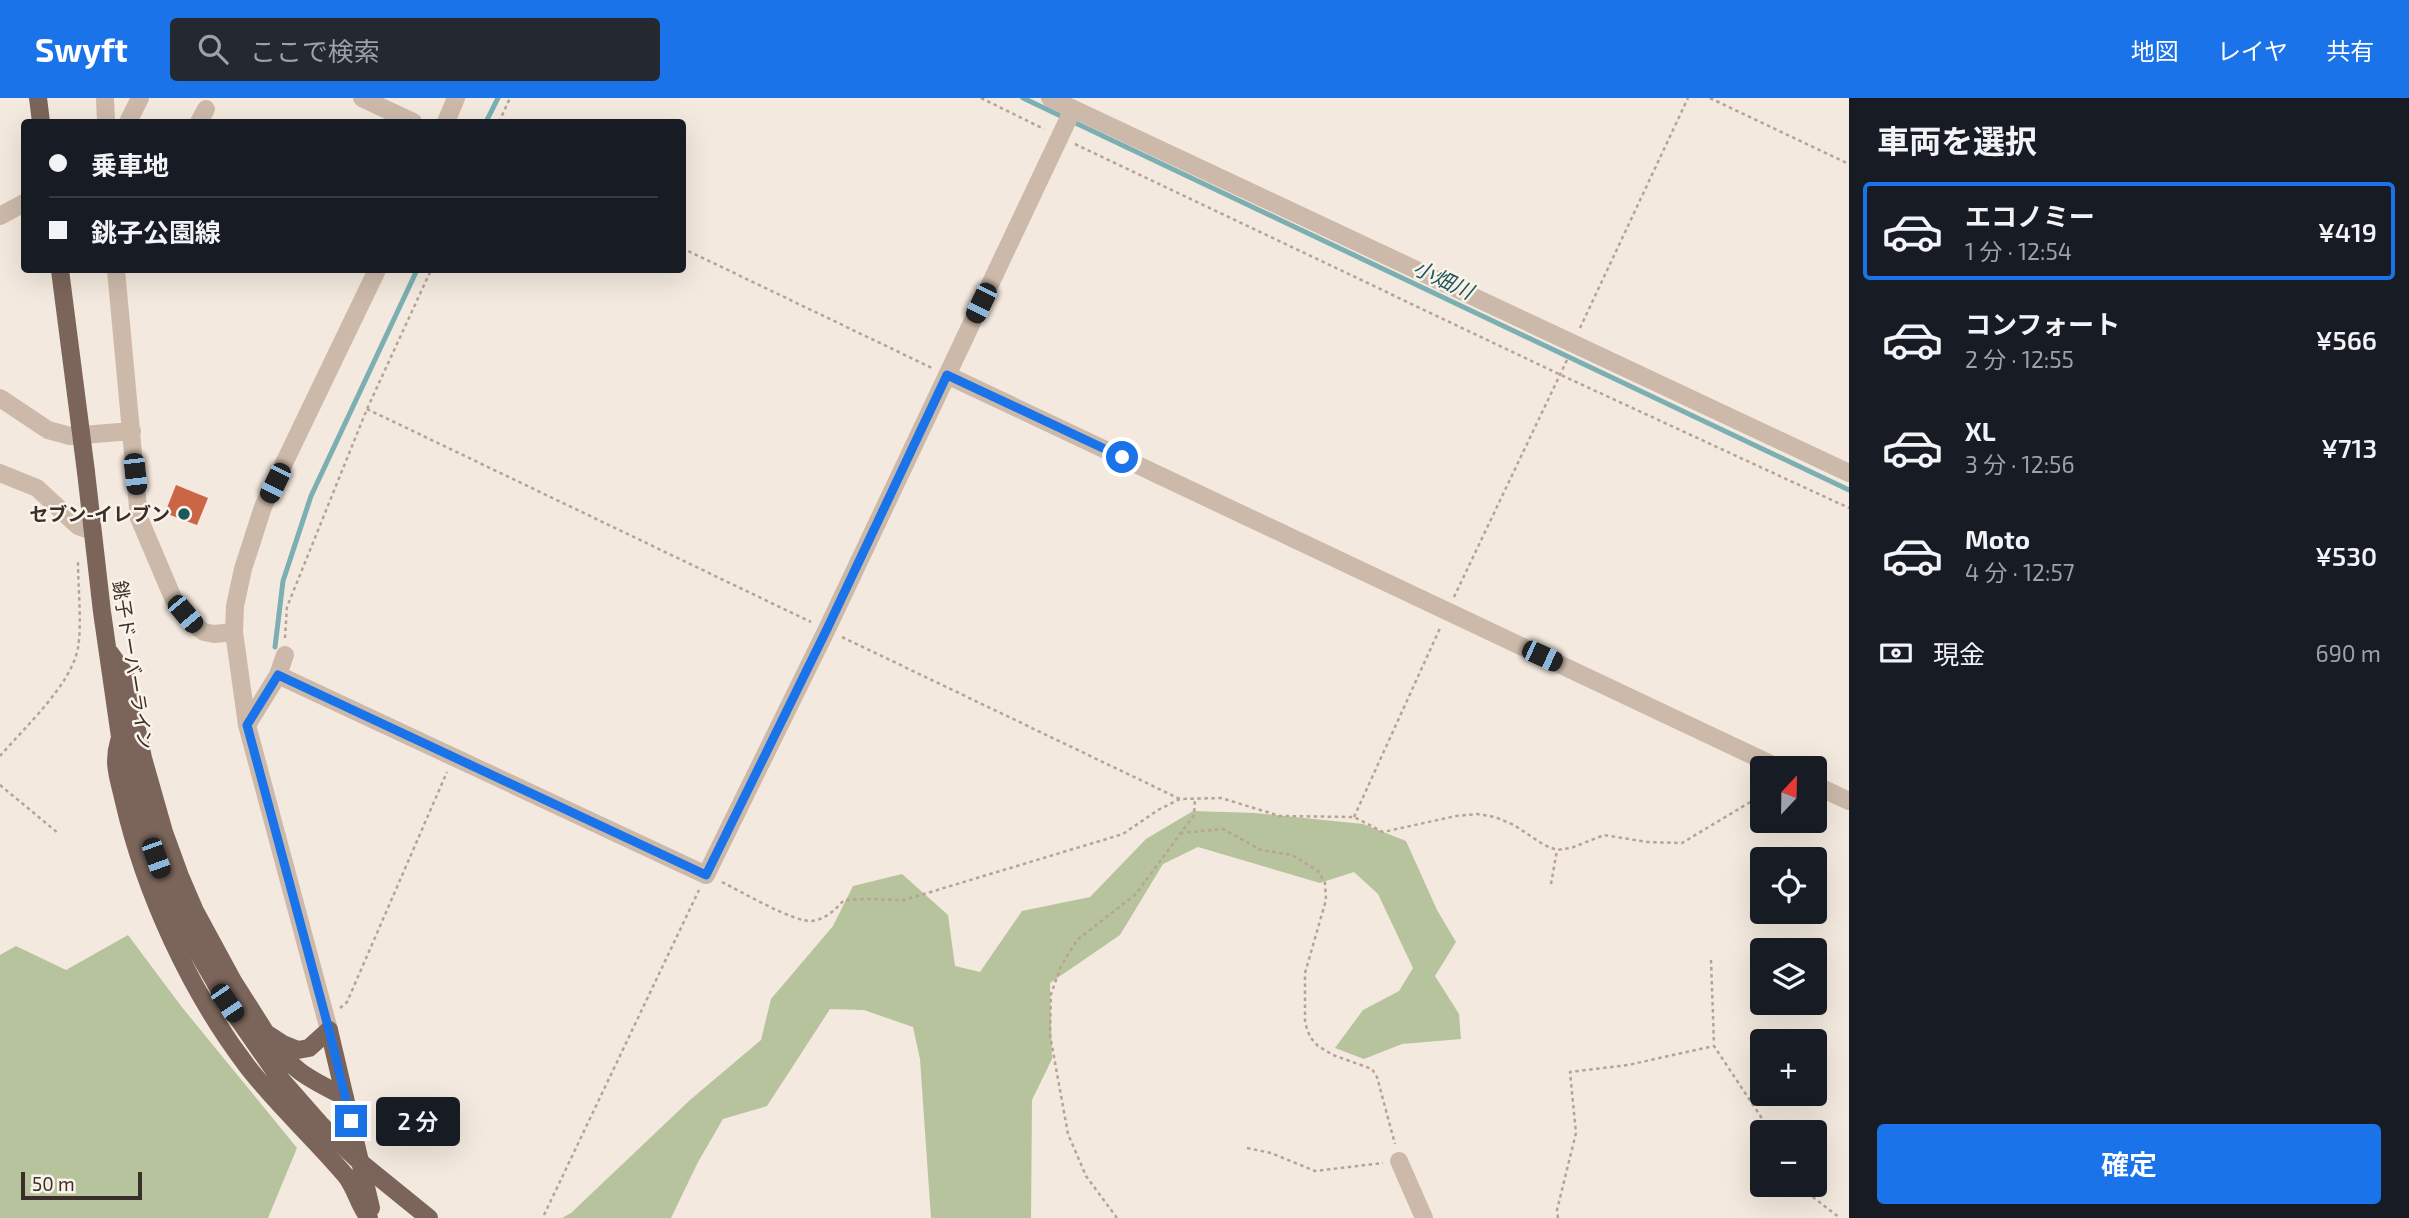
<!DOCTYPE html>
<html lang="ja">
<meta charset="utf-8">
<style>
body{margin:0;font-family:"Exo 2","Noto Sans JP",sans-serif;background:#242831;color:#f1f3f6;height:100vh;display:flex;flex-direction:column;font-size:26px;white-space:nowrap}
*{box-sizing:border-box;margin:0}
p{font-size:23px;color:#9ea1a6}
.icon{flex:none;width:38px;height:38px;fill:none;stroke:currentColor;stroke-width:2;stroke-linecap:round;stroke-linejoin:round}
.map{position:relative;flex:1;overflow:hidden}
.drawer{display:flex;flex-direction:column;background:#171b24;width:560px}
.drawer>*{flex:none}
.guide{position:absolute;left:21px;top:21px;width:665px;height:154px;border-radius:7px;box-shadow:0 7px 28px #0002;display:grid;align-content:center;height:154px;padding:0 28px;background:#171b24}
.needle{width:46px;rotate:22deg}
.fabs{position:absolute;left:1750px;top:658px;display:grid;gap:14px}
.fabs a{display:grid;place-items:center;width:77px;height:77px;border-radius:7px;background:#171b24;box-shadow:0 7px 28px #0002;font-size:35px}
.scale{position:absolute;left:21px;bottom:18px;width:121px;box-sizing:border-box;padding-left:7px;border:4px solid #392e29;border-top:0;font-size:19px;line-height:24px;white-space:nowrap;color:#392e29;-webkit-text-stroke:5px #fbf3ea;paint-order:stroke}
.end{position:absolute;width:32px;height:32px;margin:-16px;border:9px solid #1a73e8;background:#fff;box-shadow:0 0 0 4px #fff}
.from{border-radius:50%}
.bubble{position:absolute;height:49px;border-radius:7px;background:#171b24;box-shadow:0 7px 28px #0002;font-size:23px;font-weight:600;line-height:49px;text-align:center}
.car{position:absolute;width:21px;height:42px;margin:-21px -10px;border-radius:9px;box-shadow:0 0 5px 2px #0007;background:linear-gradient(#222 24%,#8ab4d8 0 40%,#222 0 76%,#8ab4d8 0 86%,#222 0)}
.guide b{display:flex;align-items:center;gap:24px;height:66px;font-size:26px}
.guide b+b{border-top:2px solid #363941}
.guide i{width:18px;height:18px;background:#f1f3f6}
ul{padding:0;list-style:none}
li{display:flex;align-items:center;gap:21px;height:98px;margin:0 14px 10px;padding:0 14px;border:4px solid transparent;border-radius:7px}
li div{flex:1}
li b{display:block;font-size:26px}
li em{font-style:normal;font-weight:600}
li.selected{border-color:#1a73e8}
li>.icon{width:63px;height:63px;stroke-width:1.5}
h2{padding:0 28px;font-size:32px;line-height:84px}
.pay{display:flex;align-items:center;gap:18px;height:77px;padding:0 28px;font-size:26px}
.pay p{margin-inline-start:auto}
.cta{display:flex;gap:14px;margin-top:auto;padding:14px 28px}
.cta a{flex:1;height:80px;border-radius:7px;background:#1a73e8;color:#fff;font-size:28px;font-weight:600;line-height:80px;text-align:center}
header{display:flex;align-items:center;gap:42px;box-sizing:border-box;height:98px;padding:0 35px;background:#1a73e8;color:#fff}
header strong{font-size:33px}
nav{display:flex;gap:38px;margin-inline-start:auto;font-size:24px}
.search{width:490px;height:63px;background:#242831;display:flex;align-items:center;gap:18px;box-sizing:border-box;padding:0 24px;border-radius:7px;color:#9ea1a6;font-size:26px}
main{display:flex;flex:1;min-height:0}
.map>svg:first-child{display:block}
</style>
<header>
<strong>Swyft</strong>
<div class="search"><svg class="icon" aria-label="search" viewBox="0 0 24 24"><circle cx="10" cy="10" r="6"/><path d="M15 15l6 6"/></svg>ここで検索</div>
<nav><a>地図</a><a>レイヤ</a><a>共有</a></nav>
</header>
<main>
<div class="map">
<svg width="1849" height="1120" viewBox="0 0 1849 1120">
<rect width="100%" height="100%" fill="#f3e9de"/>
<path fill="#b6c39d" d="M1193,713L1255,715L1363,726L1406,743L1437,812L1456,844L1435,878L1459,916L1461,941L1402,946L1364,961L1335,950L1363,912L1399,893L1413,870L1378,796L1354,774L1320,785L1198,749L1163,766L1120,837L1050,885L1052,961L1032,1002L1031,1120H931L920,961L913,929L864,912L830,911L767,1008L723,1021L698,1064L671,1120H562L571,1115L690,1002L761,942L771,901L833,828L853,788L902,776L948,817L955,868L980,874L1022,813L1090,799L1146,741Z
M128,837L181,908L297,1050L268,1120H0V857L16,848L66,872Z"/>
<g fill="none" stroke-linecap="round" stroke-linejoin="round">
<path stroke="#7bafb2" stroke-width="5" d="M1023,0L1849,392
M486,24L498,0
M275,549L283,483L311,398L417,172"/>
</g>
<path fill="#ca6645" d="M176,387L208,400L197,427L165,415Z"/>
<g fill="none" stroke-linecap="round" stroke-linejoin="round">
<path stroke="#b8a393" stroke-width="2.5" stroke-dasharray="3.5 3.5" stroke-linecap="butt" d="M981,0L1044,31
M1710,0L1849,66
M499,24L510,0
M1075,46L1561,277L1849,410
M682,150L932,270
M1580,230L1688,0
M367,311L811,524
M1454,499L1567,262
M842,539L1180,701
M285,540L287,509L367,311L431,172
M0,658C25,629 71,587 78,550C82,526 78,489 78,464
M0,687L58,735
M1354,719L1441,528
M1180,735L1223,731L1261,752L1292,757L1318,773L1325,785L1326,802L1305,875V925L1310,939L1318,948L1333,957L1372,971L1377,979L1395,1046
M722,784C740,793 795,825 812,823C826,821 835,812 844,802L867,801L904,802L1123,736L1158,712L1180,701L1221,700L1280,718L1354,719L1383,734L1456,718L1477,716L1495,719L1514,727L1544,747L1557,752L1571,750L1604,737L1647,744L1682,745L1762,697
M1551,786L1557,752
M1711,862L1714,946
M340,910L347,904L447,674
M1247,1050L1271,1055L1315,1073L1383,1065
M1805,1087L1814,1100L1840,1120
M544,1117L699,792
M1117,1120L1086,1078L1068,1036L1050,937L1051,896L1061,868L1077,842L1136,796L1194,717L1195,700
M1558,1120L1557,1112L1576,1035L1570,974L1628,967L1714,948L1771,1034"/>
<path stroke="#ccb9a9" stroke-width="18" d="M105,0L106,24
M362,0L413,24
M1050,0L1849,375
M128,24L140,0
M199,24L206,11
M446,24L456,0
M0,118L24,105
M116,172L139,420L173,500L185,516L197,529L204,534L214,536L234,534
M947,277L1779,670
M0,300L48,332L70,338L132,333
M0,375L37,390L78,428L92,433
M278,577L706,777L827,531L1073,11
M247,627L278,577L285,557
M1815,687L1849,703
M329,932L247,627L234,534L235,508L243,471L263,409L377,172
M1399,1063L1424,1120"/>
<path stroke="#7b655a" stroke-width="18" d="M38,0L41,24
M86,374L102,514L120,639L156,760L189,839L227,905L278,978L322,1028
M110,555L125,576L143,660L164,734L180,778L195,813L233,883L266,935L283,946L298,952L309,950L329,932
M119,643C112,667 119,680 124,704C145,795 190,893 247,968C277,1007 314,1040 346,1078C356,1091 359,1108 369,1120
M329,932L371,1110
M270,941C291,973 312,982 345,999"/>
<path stroke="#7b655a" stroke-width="18" d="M60,172L86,374
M322,1028L360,1064L429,1120"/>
</g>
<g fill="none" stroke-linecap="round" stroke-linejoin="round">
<path stroke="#1a73e8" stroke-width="9" d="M351,1023L329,932L247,627L278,577L706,777L827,531L947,277L1122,359"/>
</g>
<circle fill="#1d585c" stroke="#fbf3ea" stroke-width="2.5" cx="184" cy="416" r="7"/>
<g text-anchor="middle" stroke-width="5" stroke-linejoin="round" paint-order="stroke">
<g font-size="19" font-weight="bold" fill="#392e29" stroke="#fbf3ea" text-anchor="end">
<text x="170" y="423">セブン-イレブン</text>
</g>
<g font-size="19" fill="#392e29" stroke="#fbf3ea">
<text transform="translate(133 567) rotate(81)" y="7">銚子ドーバーライン</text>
</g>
<g font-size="21" font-style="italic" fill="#1d585c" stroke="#fbf3ea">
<text transform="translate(1443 182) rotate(25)" y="7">小畑川</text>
</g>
</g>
</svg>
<div class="fabs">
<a><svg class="needle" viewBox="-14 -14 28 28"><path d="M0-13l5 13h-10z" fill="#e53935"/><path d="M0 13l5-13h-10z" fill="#9ea1a6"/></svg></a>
<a><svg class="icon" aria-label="locate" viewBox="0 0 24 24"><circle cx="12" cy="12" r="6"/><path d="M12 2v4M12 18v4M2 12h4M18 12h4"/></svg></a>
<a><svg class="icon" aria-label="layers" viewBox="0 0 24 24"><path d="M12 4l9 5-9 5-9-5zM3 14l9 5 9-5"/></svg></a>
<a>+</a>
<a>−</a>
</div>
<div class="scale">50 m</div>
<i class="end from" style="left:1122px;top:359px"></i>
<i class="end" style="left:351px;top:1023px"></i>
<div class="bubble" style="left:376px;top:999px;width:84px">2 分</div>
<i class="car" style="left:981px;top:205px;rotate:206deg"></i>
<i class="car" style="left:135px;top:376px;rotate:174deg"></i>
<i class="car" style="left:275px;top:385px;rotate:206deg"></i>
<i class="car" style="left:185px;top:516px;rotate:140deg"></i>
<i class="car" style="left:1542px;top:558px;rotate:115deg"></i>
<i class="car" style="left:156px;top:760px;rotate:160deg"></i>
<i class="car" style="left:227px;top:905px;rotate:146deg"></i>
<div class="guide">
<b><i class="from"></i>乗車地</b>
<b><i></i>銚子公園線</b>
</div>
</div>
<section class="drawer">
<h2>車両を選択</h2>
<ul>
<li class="selected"><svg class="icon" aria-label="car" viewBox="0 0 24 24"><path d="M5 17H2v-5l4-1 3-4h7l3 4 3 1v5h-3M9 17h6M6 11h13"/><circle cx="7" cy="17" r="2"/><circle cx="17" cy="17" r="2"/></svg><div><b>エコノミー</b><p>1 分 · 12:54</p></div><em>¥419</em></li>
<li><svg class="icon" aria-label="car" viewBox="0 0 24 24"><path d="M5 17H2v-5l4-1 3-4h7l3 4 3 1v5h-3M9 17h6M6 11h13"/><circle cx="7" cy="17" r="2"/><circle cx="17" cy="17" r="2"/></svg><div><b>コンフォート</b><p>2 分 · 12:55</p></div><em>¥566</em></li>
<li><svg class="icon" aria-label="car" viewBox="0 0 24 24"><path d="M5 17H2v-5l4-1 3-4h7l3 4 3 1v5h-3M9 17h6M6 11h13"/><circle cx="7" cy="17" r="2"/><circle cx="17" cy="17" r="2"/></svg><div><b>XL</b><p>3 分 · 12:56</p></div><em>¥713</em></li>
<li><svg class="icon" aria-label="car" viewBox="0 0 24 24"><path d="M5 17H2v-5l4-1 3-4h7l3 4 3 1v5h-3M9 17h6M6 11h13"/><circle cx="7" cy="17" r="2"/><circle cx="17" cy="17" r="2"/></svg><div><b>Moto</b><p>4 分 · 12:57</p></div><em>¥530</em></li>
</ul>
<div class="pay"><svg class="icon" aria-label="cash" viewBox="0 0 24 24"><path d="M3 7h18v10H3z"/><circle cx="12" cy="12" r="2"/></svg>現金<p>690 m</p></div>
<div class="cta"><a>確定</a></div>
</section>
</main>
